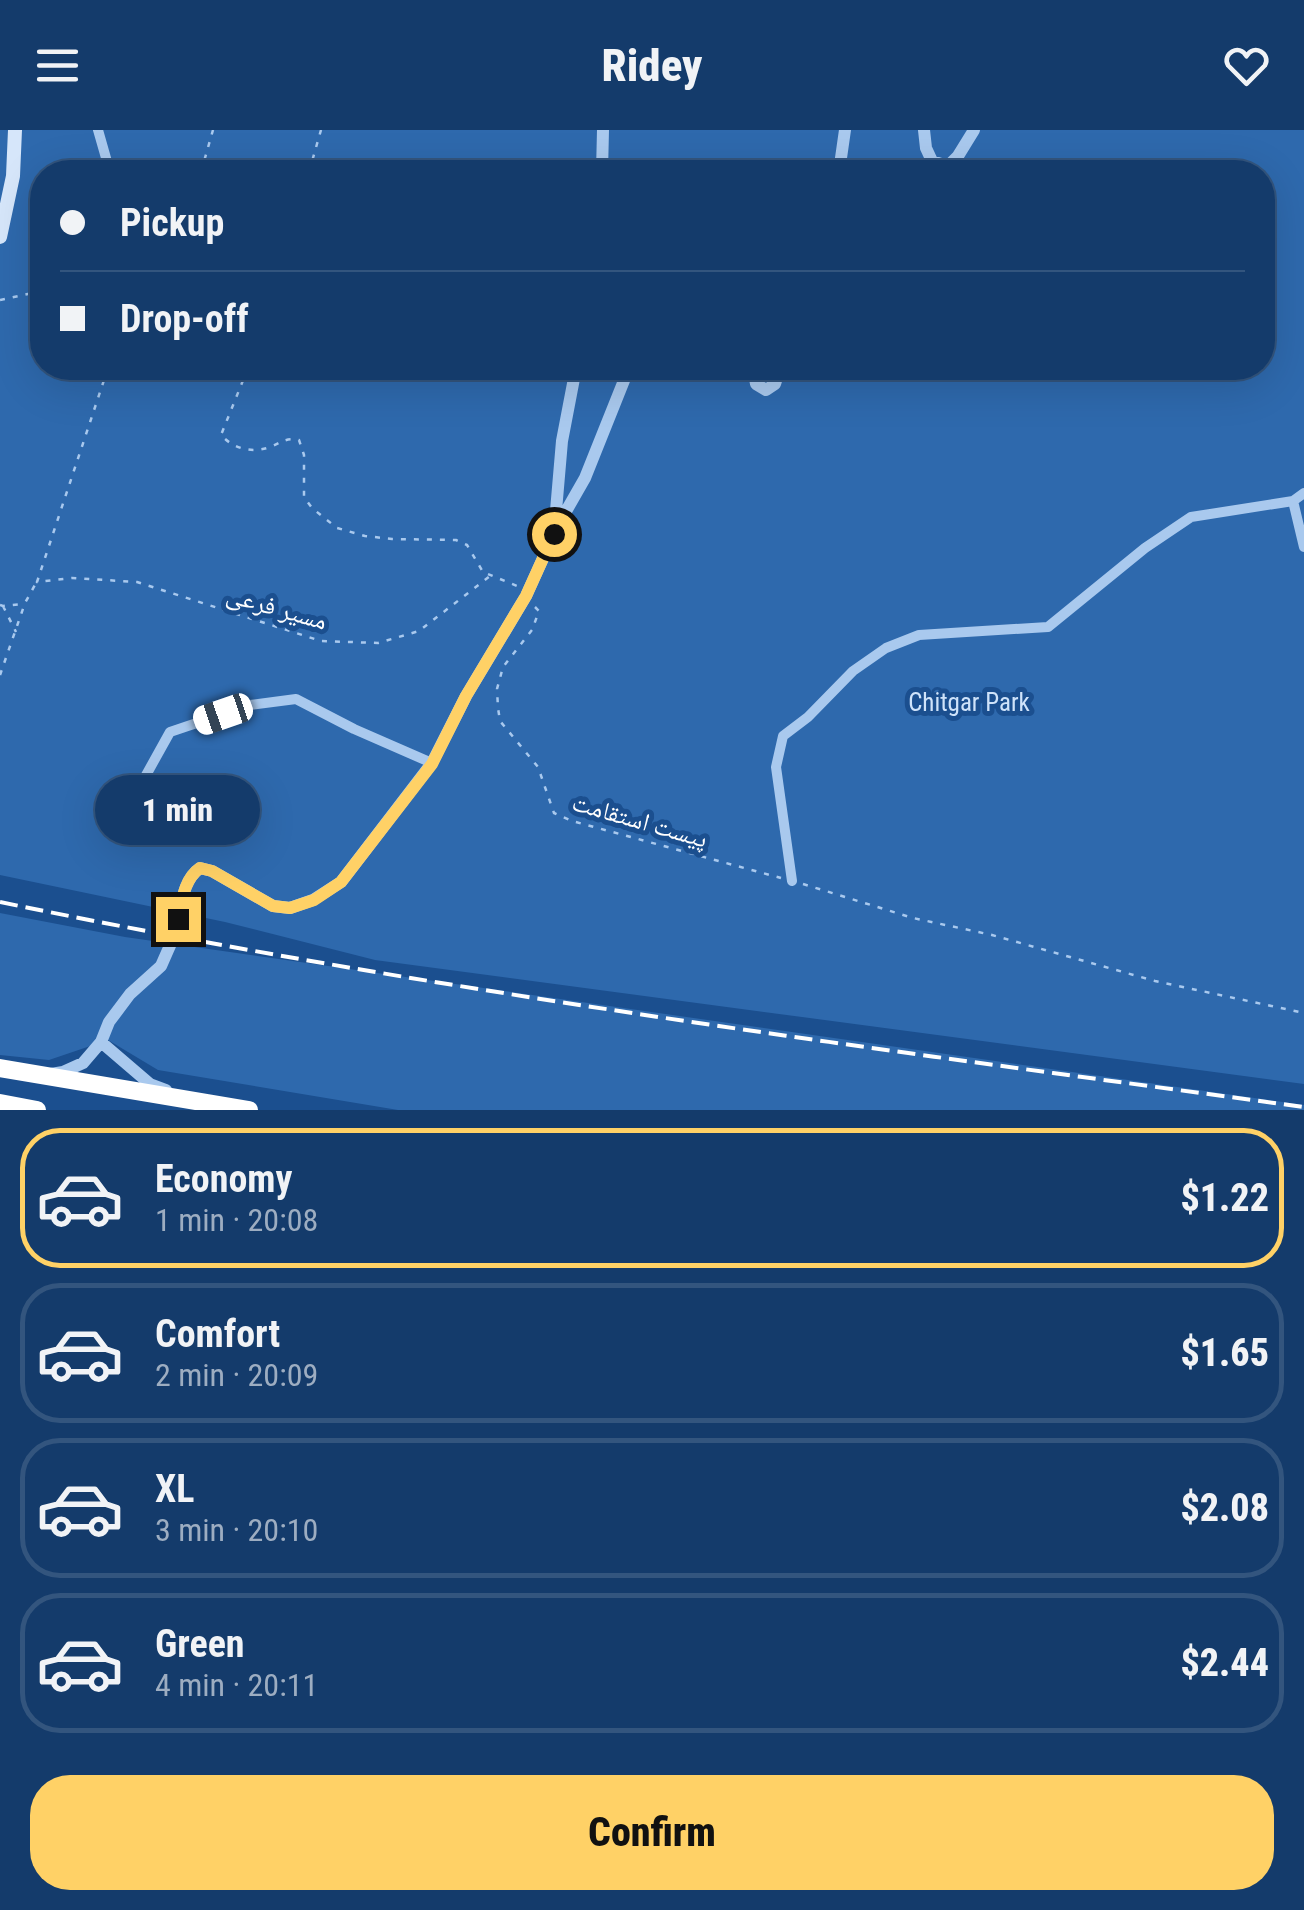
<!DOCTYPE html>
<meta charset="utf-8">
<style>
body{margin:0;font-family:"Roboto Condensed","Noto Naskh Arabic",sans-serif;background:#1d4271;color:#f1f3f6;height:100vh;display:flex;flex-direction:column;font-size:38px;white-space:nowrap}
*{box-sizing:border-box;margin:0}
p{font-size:32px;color:#9dadc1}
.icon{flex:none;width:55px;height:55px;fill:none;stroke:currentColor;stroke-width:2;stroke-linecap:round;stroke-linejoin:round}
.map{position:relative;height:980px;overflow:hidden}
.side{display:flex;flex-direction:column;background:#143b6b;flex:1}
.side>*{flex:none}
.guide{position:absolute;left:30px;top:30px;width:1245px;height:220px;border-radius:40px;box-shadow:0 10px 40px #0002,0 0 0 2px #33557e;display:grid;align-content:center;height:220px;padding:0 30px;background:#143b6b}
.end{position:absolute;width:45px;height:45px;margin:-22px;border:12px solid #ffd166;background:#111;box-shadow:0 0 0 5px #111}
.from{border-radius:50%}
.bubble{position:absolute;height:70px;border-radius:35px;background:#143b6b;box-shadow:0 10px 40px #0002,0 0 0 2px #33557e;font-size:32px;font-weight:800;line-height:70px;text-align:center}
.car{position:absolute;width:30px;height:60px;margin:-30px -15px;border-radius:12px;box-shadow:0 0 8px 2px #0007;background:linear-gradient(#fff 24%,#345 0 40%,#fff 0 76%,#345 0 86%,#fff 0)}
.guide b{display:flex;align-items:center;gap:35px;height:95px;font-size:38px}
.guide b+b{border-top:2px solid #33557e}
.guide i{width:25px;height:25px;background:#f1f3f6}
ul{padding:18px 0 0;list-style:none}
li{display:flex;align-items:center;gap:30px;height:140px;margin:0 20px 15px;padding:0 10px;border:5px solid #33557e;border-radius:40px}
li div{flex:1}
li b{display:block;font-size:38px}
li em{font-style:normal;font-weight:800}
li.current{border-color:#ffd166}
li>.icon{width:90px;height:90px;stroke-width:1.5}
.primary-button{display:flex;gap:20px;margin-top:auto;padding:20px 30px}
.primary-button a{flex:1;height:115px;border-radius:40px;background:#ffd166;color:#111;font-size:40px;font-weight:800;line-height:115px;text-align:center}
header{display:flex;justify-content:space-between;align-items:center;height:130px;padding:0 30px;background:#143b6b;font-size:45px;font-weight:800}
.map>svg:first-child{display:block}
</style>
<header><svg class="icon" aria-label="menu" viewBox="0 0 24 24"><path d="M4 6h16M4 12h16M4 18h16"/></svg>Ridey<svg class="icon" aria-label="heart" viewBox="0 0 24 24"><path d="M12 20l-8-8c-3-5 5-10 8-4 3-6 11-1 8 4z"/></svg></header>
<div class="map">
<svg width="1304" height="980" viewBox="0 0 1304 980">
<rect width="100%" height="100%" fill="#1b4f8f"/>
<path fill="#2e69ad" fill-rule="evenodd" d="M0,0H1304V954L375,830L225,792L0,745ZM42,42H1262V238H42Z
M0,783L125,807L1304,975V980H398L158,940L108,910L49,930L0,925Z"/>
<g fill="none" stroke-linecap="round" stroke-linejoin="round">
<path stroke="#a9c9ee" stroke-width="2.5" stroke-dasharray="5 8" stroke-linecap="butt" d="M201,42L213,0
M309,42L321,0
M0,170L42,161
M108,238L37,452L72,448L137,452L321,511L378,513L419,501L490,446
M248,238L221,305C233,318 249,323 267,318C280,314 284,307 299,310L304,325V367L312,378L337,398L365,406L392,409L456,410L467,415L483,442L517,456
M0,475L3,476L24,474
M3,476L16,502
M535,477L539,481L532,500L503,537L497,559L498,578L500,591L538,637L554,683L572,691L781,748
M0,545L25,473L36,453
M803,754L913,788L992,805L1155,851L1304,883"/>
<path stroke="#a9c9ee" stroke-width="10" d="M98,0L110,42
M1293,371L1304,417
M135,665L170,602L250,575L296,569L354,599L432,633
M792,751L776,637L783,606L808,587L853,541L886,518L919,505L1048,497L1145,418L1191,387L1293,371L1304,363"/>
<path stroke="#a9c9ee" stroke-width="12" d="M924,0L926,18L932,31L941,34H950L958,26L974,0
M602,42L603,0
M839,42L845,0
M753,238L756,254L766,260L775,254L780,238
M557,397L585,348L629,238
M178,789C182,771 184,749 200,738L212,741L273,776L290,778L313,770L341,752L432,633L466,566L526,466L554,404L562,311L576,238
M101,912L150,954L166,960
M51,944L63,942L83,933L101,912L109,892L130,864L161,836L172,811"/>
<path stroke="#d6e6fa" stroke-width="14" d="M0,107L13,46L15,0"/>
<path stroke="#fff" stroke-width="18" d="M0,938L249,980
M0,973L37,980"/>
<path stroke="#fff" stroke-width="4" stroke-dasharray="18 8" stroke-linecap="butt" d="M0,772C431,861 868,918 1304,977"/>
</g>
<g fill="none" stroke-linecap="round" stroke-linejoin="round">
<path stroke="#ffd166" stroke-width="12" d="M178,789C182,771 184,749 200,738L212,741L273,776L290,778L314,770L341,752L432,634L466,566L526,466L554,404"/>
</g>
<g text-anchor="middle" stroke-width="10" stroke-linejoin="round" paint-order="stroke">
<g font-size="25" fill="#fff" stroke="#1b4f8f">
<text transform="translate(277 477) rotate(16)" y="9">مسیر فرعی</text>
<text transform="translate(640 690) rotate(16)" y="9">پیست استقامت</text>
</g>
<g font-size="25" fill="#cfe3fa" stroke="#1b4f8f">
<text x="969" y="581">Chitgar Park</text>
</g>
</g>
</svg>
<i class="end from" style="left:554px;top:404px"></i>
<i class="end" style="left:178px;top:789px"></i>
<div class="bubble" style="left:95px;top:645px;width:165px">1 min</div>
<i class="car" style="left:223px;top:584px;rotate:251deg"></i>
<div class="guide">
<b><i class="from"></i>Pickup</b>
<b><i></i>Drop-off</b>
</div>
</div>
<section class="side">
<ul>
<li class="current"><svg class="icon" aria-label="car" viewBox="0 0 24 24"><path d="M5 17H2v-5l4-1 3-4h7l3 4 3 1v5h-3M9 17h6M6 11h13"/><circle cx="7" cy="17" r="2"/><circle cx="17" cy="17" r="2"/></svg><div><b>Economy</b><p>1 min · 20:08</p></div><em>$1.22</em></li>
<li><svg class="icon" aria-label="car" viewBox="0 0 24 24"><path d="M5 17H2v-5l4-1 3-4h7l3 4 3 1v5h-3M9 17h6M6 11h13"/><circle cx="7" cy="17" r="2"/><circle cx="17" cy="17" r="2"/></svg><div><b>Comfort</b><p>2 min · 20:09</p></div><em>$1.65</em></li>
<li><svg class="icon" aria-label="car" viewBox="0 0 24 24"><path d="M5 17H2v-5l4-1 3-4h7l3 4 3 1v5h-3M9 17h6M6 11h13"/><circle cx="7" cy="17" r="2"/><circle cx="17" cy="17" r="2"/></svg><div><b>XL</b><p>3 min · 20:10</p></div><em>$2.08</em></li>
<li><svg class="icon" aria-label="car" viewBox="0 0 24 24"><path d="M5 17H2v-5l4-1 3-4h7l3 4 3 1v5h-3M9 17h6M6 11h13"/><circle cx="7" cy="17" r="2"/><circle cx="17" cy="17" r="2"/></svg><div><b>Green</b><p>4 min · 20:11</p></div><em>$2.44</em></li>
</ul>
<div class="primary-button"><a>Confirm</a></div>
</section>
